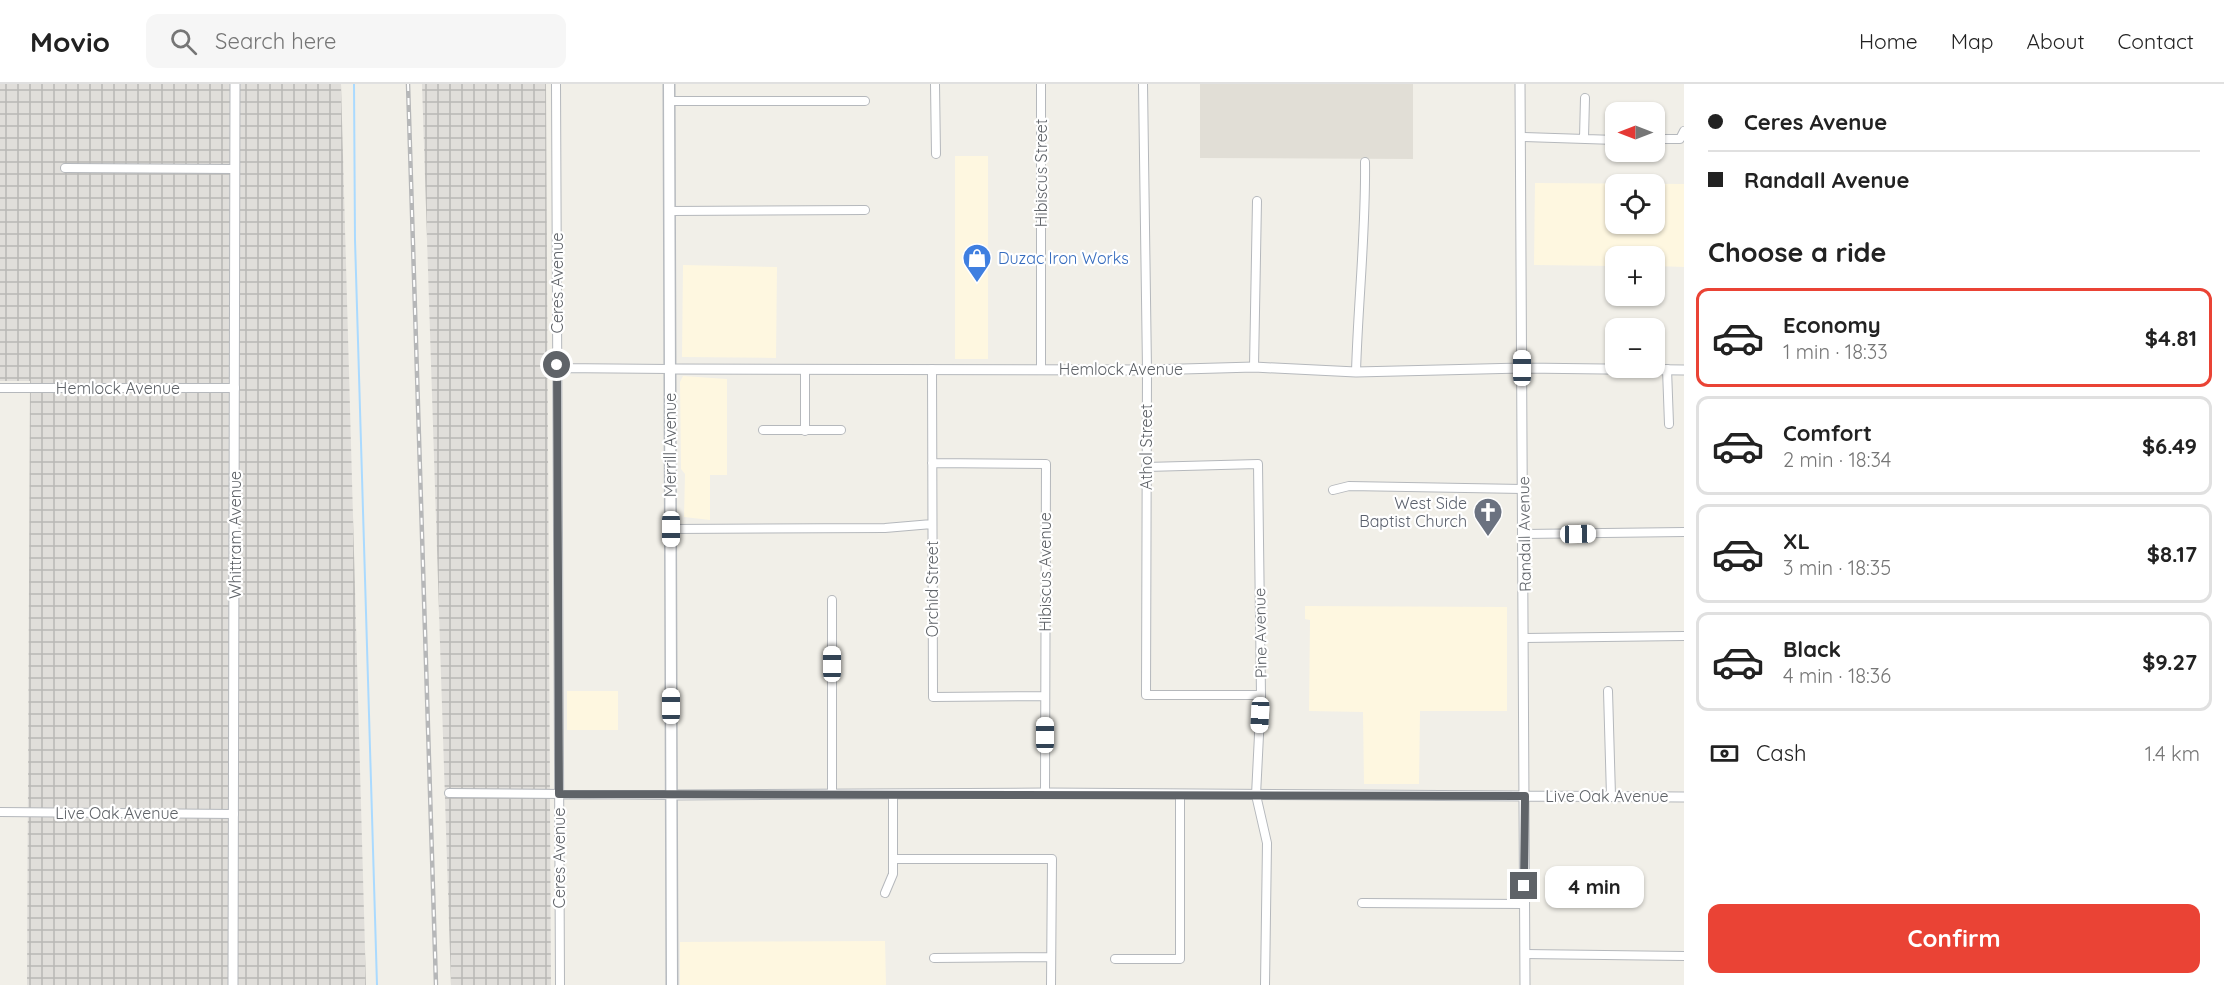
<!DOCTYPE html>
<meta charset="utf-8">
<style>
body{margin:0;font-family:Quicksand,sans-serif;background:#f6f6f6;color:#222;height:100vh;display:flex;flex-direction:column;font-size:22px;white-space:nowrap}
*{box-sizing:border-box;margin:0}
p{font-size:20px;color:#767676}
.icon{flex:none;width:33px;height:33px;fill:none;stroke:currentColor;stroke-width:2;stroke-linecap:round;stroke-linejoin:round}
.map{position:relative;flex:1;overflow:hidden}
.drawer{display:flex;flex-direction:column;background:#fff;width:540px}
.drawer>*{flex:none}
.hud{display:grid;align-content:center;height:132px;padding:0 24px;background:#fff}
.needle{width:39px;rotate:270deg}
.buttons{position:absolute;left:1605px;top:18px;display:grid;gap:12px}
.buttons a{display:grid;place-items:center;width:60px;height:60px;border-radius:12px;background:#fff;box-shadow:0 2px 4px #0004;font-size:30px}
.end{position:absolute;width:27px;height:27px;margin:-14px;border:8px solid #5f6368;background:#fff;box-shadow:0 0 0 3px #fff}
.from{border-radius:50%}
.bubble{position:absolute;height:42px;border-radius:12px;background:#fff;box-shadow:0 2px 4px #0004;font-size:20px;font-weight:800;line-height:42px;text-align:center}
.car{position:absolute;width:18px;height:36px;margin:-18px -9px;border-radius:8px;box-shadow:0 0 4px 2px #0007;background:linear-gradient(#fff 24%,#345 0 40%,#fff 0 76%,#345 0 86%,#fff 0)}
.hud b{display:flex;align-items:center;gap:21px;height:57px;font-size:22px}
.hud b+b{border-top:2px solid #e0e0e0}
.hud i{width:15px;height:15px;background:#222}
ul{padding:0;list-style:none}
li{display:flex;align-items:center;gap:18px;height:99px;margin:0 12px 9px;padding:0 12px;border:3px solid #e0e0e0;border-radius:12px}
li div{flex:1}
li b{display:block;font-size:22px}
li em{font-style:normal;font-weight:800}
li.current{border-color:#ea4335}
li>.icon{width:54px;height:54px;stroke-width:1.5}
h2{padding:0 24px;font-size:27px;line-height:72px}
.pay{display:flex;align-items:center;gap:15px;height:66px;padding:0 24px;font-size:22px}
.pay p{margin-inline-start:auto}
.cta{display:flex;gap:12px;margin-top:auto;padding:12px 24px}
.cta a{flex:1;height:69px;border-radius:12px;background:#ea4335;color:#fff;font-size:24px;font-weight:800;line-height:69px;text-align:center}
header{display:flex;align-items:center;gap:36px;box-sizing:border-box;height:84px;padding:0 30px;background:#fff;border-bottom:2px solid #e0e0e0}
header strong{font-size:28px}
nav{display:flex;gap:33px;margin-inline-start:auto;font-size:21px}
.search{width:420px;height:54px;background:#f6f6f6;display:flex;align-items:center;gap:15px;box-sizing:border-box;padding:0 21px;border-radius:12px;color:#767676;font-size:22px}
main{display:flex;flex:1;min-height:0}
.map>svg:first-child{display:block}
</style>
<header>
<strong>Movio</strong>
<div class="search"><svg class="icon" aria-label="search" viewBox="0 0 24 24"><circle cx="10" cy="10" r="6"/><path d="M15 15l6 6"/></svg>Search here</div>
<nav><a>Home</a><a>Map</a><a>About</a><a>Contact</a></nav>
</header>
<main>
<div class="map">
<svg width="1684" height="901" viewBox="0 0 1684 901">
<defs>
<pattern id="industrial-grid" width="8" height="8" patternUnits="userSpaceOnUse" patternTransform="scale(1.5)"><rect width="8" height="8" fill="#e0deda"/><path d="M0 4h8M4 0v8" fill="none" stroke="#b9b8b5"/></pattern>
</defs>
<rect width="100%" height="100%" fill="#f1efe8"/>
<path fill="#fef7e0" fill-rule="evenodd" d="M955,72H988V275H955Z
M1535,99L1684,100V183L1655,182L1654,172H1616L1615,182L1534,181ZM1616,100H1654V140H1616Z
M683,181L777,183L776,274L682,273Z
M683,292L727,295V391H710V436L684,433L685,390L681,385L680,298Z
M1305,522L1507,523V627H1420L1419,700H1364L1363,628L1309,627L1310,536L1305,535Z
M567,607H618V646H567Z
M885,857L886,901H680V858Z"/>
<path fill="url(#industrial-grid)" d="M0,0H341L366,901H27L30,297H0Z
M422,0H546L551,901H451Z"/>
<path fill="#e1ded6" d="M1200,0H1413V75L1200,74Z"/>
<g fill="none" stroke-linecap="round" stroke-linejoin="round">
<path stroke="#aadaff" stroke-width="2" d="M354,0L355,156L377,901"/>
<g stroke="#b5b8bc" stroke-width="10">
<path id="minor" d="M556,0L560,901
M935,0L936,70
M1041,0V286
M1143,0L1147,286L1146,611H1261
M669,17H865
M1521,53L1616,56
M1584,54L1585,14
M1654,55H1680L1684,47
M65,84L235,85
M670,127L865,126
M1254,283L1257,117
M557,284L670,285
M805,285V347
M932,285L933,613L1045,612
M1667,285L1669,340
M1356,288C1358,218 1366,148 1365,78
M0,304H235
M763,346H841
M932,379L1046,380L1045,709
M1146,383L1258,380L1261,611L1256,711L1267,759L1265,901
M1333,406L1349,402L1523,405
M671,445L885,444L932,440
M1523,450L1684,448
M832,516V709
M1525,554L1684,552
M1608,607L1611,712
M449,709L671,711
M0,728L234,730
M893,775H1052L1051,901
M885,809L893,790V710
M1362,819L1524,820
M1525,870L1684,872
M934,874L1051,873
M1115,875H1180V710"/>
</g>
<g stroke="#b5b8bc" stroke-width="11">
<path id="tertiary" d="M1520,0L1525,901
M670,285L1147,286L1254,283L1356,288L1522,284L1684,286
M671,711L1045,709L1684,713
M233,901L235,0"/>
</g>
<g stroke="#b6babf" stroke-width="13">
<path id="secondary" d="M669,0L672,901"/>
</g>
<use href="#minor" stroke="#fff" stroke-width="8"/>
<use href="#tertiary" stroke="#fff" stroke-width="9"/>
<use href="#secondary" stroke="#fff" stroke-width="10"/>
<g stroke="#b6b7b8" stroke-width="4.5">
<path id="rail" d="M408,0L436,901"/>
</g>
<use href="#rail" stroke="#fff" stroke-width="2" stroke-dasharray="7" stroke-linecap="butt"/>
</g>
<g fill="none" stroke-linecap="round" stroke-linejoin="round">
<path stroke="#5f6368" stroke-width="8" d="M557,281L559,710L1525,712L1524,802"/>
</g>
<defs>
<g id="shop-pin" transform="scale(1.5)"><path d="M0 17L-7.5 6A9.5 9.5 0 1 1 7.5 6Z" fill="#3f7fe0" stroke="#fff"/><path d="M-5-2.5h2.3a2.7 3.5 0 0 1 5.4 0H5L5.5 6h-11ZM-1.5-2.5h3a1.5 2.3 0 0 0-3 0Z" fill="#fff"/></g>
<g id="church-pin" transform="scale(1.5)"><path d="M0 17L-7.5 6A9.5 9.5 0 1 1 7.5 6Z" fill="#6b7280" stroke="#fff"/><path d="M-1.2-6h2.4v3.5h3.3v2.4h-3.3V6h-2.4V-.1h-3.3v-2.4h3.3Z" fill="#fff"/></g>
</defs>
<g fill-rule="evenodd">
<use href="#shop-pin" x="977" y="174"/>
<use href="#church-pin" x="1488" y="428"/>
</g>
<g text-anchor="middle" stroke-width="4.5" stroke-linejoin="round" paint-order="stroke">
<g font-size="16" fill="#5f6368" stroke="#fff">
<text transform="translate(1041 89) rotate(-90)" y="6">Hibiscus Street</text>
<text transform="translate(557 199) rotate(-90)" y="6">Ceres Avenue</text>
<text x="1121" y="291">Hemlock Avenue</text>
<text x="118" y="310">Hemlock Avenue</text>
<text transform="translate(670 361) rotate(-90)" y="6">Merrill Avenue</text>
<text transform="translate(1146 363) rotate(-90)" y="6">Athol Street</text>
<text transform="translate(1524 450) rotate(-91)" y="6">Randall Avenue</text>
<text transform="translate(235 451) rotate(-90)" y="6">Whittram Avenue</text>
<text transform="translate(1045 488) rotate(-90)" y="6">Hibiscus Avenue</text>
<text transform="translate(932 505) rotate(-90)" y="6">Orchid Street</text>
<text transform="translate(1260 549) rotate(-91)" y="6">Pine Avenue</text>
<text x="1607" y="718">Live Oak Avenue</text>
<text x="117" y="735">Live Oak Avenue</text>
<text transform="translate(559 774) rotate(-90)" y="6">Ceres Avenue</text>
</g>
<g font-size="16" fill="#366cbe" stroke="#fff" text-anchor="start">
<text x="998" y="180">Duzac Iron Works</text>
</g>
<g font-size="16" fill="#5b616d" stroke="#fff" text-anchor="end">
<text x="1467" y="425">West Side<tspan x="1467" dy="18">Baptist Church</tspan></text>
</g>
</g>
</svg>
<div class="buttons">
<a><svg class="needle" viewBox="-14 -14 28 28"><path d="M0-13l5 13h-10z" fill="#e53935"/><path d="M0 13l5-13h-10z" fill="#767676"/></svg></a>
<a><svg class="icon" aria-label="locate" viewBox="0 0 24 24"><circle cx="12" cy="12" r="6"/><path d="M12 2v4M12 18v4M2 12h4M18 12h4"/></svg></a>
<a>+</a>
<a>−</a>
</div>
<i class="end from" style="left:557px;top:281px"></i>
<i class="end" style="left:1524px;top:802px"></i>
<div class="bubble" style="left:1545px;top:782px;width:99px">4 min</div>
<i class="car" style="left:1522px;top:284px;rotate:0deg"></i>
<i class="car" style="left:671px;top:445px;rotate:180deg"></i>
<i class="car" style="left:1578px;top:450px;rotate:89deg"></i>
<i class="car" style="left:832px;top:580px;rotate:0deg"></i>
<i class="car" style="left:671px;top:622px;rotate:0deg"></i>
<i class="car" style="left:1260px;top:631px;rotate:183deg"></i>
<i class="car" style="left:1045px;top:651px;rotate:0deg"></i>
</div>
<section class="drawer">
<div class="hud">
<b><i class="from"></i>Ceres Avenue</b>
<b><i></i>Randall Avenue</b>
</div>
<h2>Choose a ride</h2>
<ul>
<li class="current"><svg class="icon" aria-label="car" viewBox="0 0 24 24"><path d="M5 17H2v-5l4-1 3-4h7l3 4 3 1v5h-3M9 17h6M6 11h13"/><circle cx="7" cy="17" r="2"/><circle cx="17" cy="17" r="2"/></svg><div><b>Economy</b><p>1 min · 18:33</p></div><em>$4.81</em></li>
<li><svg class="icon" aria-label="car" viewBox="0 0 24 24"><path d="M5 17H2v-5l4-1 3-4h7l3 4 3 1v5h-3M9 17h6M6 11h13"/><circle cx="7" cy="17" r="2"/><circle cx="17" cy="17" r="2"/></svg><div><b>Comfort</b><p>2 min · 18:34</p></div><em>$6.49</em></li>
<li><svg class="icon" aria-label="car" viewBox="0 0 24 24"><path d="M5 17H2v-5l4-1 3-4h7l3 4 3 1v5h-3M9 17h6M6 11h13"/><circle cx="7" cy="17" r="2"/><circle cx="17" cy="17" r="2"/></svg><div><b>XL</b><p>3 min · 18:35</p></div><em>$8.17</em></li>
<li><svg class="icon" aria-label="car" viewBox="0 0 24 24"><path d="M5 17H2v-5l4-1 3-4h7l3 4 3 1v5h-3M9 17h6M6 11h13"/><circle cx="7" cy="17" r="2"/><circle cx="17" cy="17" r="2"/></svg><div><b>Black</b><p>4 min · 18:36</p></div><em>$9.27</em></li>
</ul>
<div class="pay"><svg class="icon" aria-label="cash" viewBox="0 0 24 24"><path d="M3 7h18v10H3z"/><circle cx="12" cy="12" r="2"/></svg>Cash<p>1.4 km</p></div>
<div class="cta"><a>Confirm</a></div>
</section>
</main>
